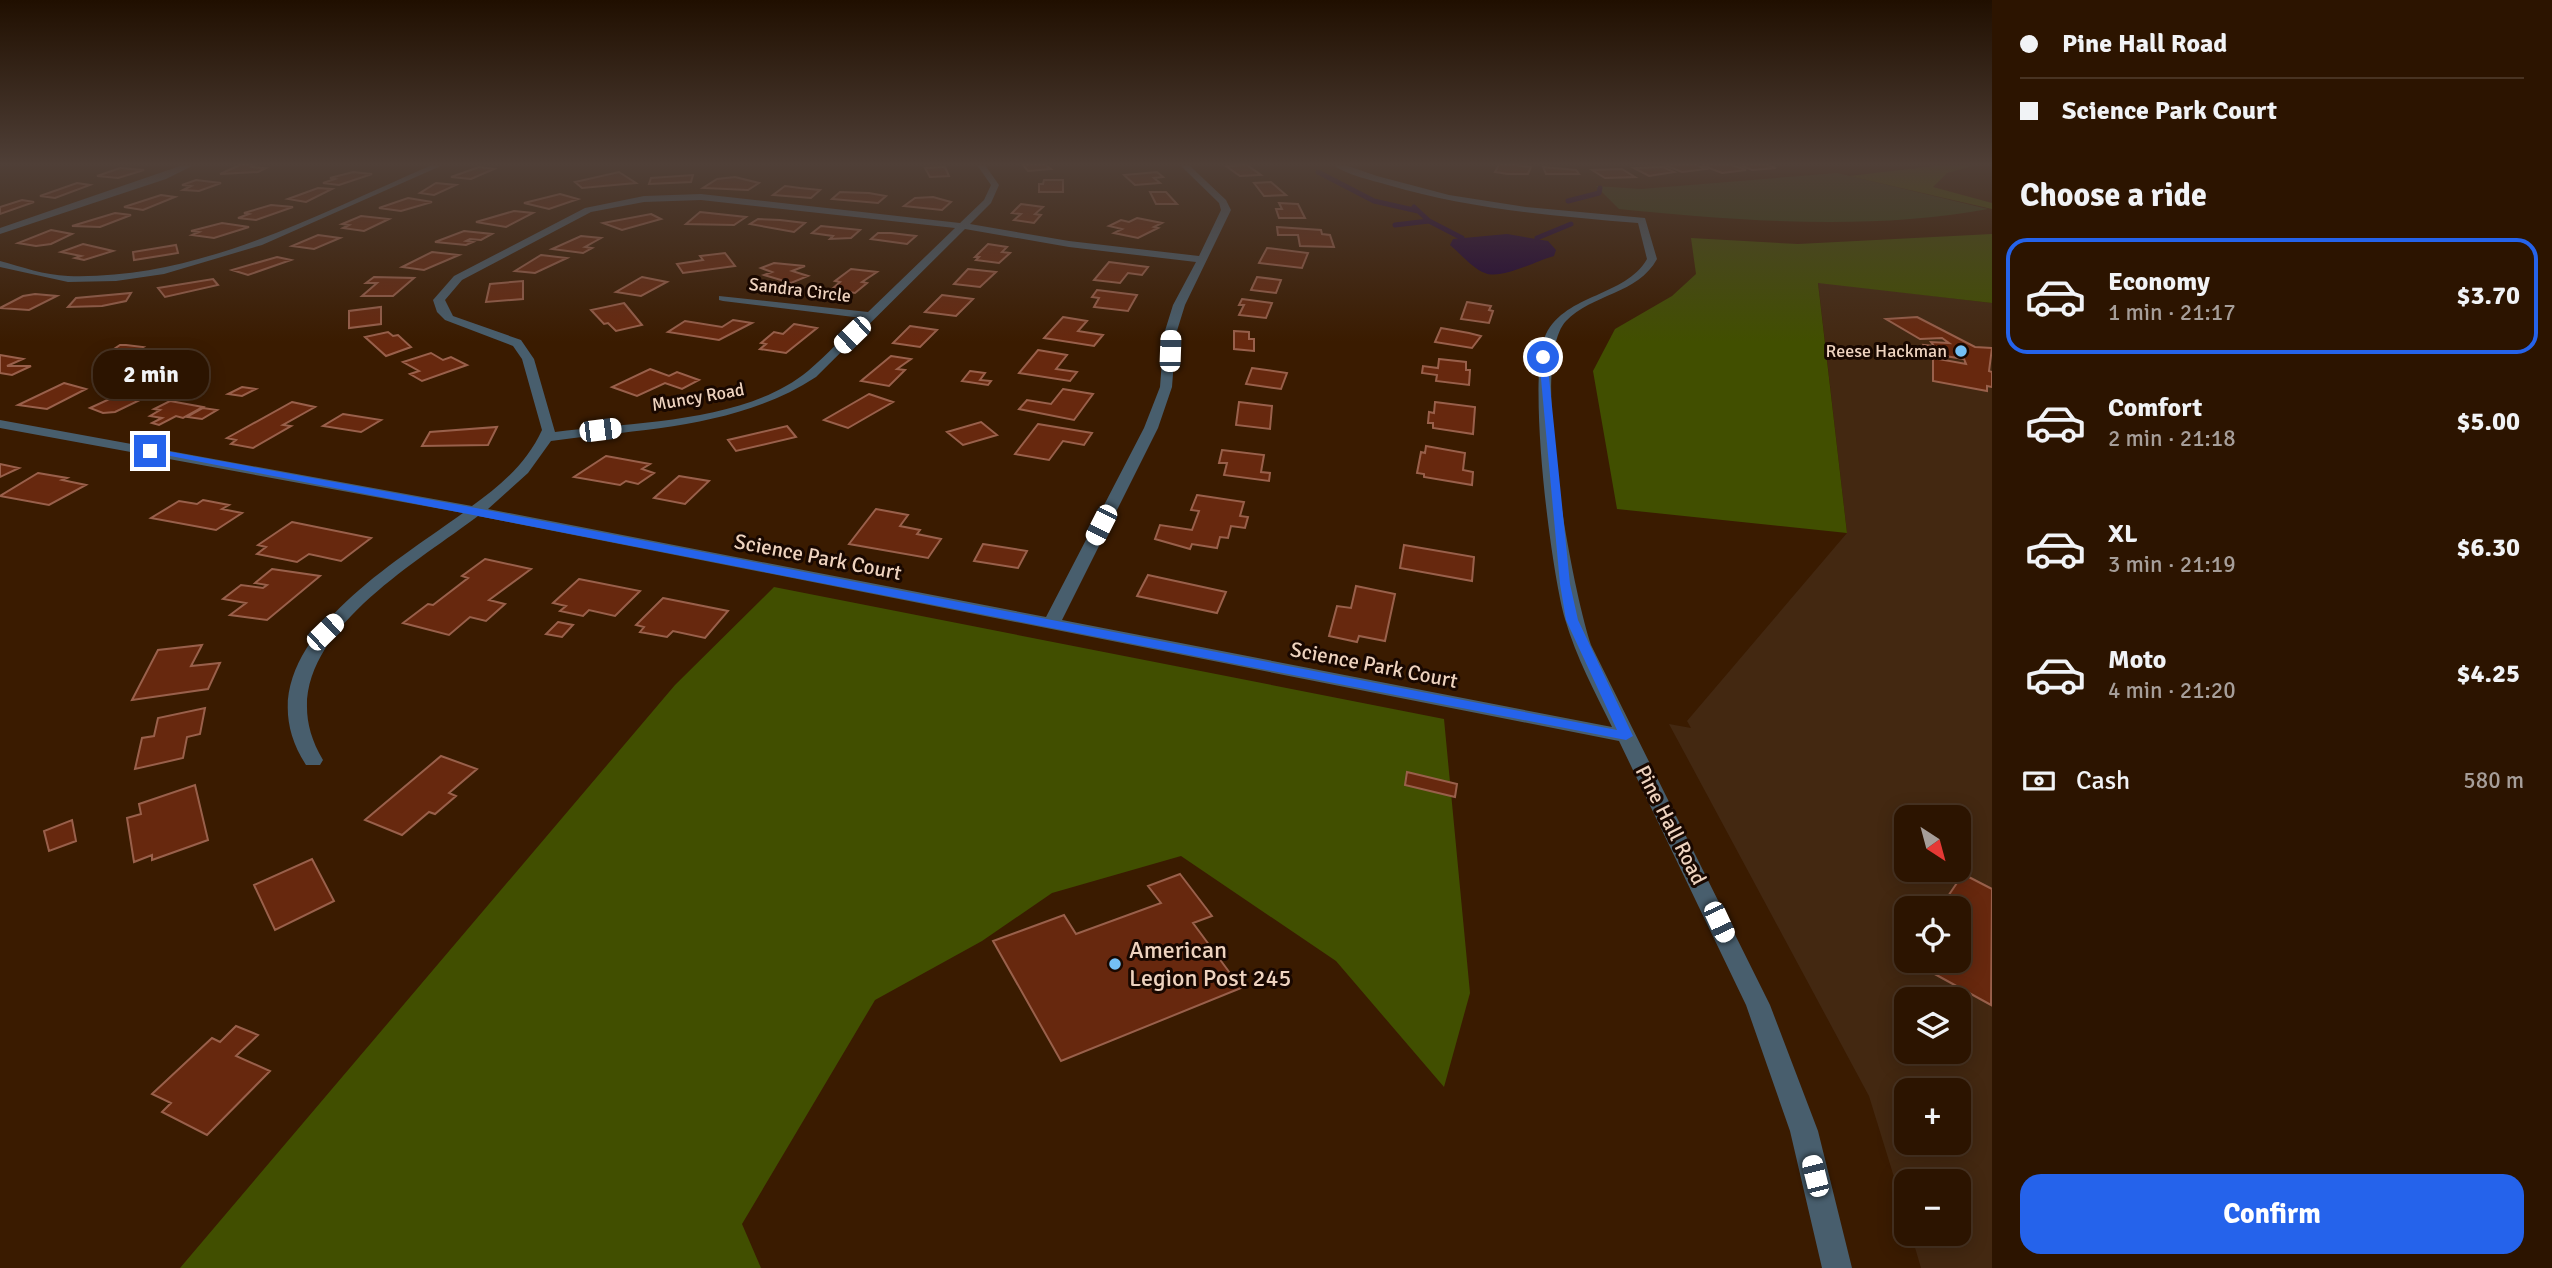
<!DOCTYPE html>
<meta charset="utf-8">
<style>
body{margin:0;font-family:Signika,sans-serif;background:#341d0a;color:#f1f3f6;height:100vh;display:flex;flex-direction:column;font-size:26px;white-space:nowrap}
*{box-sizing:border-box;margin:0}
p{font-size:23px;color:#a69e99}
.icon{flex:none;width:38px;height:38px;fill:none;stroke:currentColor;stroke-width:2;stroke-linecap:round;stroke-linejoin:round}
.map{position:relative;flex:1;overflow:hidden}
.drawer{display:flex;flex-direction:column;background:#2c1400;width:560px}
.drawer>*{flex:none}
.guide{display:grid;align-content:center;height:154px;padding:0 28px;background:#2c1400}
.needle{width:46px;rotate:144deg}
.fabs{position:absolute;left:1894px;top:805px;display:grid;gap:14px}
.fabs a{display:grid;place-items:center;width:77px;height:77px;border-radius:14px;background:#2c1400;box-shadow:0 4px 18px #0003,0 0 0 2px #483322;font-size:35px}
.end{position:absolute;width:32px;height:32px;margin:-16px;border:9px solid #2563eb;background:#fff;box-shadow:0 0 0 4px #fff}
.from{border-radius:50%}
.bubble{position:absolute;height:49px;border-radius:21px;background:#2c1400;box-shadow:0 4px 18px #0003,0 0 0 2px #483322;font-size:23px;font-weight:700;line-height:49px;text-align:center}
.car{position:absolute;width:21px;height:42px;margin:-21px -10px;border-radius:9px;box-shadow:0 0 5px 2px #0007;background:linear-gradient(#fff 24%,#345 0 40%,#fff 0 76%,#345 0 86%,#fff 0)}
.guide b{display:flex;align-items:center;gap:24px;height:66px;font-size:26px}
.guide b+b{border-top:2px solid #483322}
.guide i{width:18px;height:18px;background:#f1f3f6}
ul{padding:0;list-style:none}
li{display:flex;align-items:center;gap:21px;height:116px;margin:0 14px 10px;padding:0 14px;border:4px solid transparent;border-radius:21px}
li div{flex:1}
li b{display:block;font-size:26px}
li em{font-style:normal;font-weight:700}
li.active{border-color:#2563eb}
li>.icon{width:63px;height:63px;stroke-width:1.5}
h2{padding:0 28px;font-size:32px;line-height:84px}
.pay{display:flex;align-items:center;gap:18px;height:77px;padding:0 28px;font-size:26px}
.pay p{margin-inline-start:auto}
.primary-button{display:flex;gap:14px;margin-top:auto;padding:14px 28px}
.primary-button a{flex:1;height:80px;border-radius:21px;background:#2563eb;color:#fff;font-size:28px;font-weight:700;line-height:80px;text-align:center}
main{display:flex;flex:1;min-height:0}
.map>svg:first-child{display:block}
</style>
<main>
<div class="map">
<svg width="1992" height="1268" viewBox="0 0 1992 1268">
<rect width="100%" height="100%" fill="#3a1b00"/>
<path fill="#432811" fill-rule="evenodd" d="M1818,282L1992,303V1268H1921L1911,1234H1958V1181H1906V1216L1869,1096L1669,724L1691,728L1687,721L1847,533ZM1906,817H1958V870H1906ZM1906,908H1958V961H1906ZM1906,999H1958V1052H1906ZM1906,1090H1958V1143H1906Z"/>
<path fill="#364015" d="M1837,173L1988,209C1871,231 1737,221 1619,209L1596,186L1641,189Z"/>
<path fill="#414f00" d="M1943,165H1976L1947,173L1933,187L1992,203V209L1849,176Z
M1992,234V303L1818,283L1847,533L1617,509L1593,371L1615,329L1672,296L1696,274L1691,238L1798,244Z
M774,587L1444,719L1470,993L1444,1087L1336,961L1181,856L1052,893L982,941L875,1000L742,1224L761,1268H180L675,685Z"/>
<path fill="#1d0238" d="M1507,234L1548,241L1556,250L1554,256C1536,261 1501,280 1485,273C1473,269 1460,253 1450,245L1453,239Z"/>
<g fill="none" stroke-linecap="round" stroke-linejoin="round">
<path stroke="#1d0238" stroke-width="5" d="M1318,172L1374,201L1418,211
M1568,201L1599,193L1600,188
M1414,207L1429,221L1462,238
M1395,225L1429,221
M1537,238L1571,224"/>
</g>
<path fill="#67280e" stroke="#99604b" stroke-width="2" d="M240,165H255L250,167L266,168L258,172L220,174Z
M1023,165H1046L1051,169L1028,171Z
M1247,165L1261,175L1240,176L1226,166Z
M1499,165H1515L1531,167L1528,174H1508L1495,172Z
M1664,165H1697L1706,169L1682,172Z
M1702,165H1732L1746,170L1722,173Z
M1740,165H1768L1776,168L1752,170Z
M479,167L494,169L471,179L451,177Z
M945,167L949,176L930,177L925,168Z
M1543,167L1576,170L1579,174H1546Z
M1663,167L1674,172L1649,176L1634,168Z
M120,168L144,170L118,178L97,176Z
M1622,169L1635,177L1605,178L1592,170Z
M353,172L372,174L339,185L323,183L335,179L330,178Z
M619,172L636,183L582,188L575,182Z
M1157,172L1163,177L1154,178L1160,183L1135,185L1124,175Z
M693,175L691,182L649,184L651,178Z
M735,177L759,183L748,190L703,188L717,179Z
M196,180L221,183L199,191L183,190L191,186L182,185Z
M1044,180H1063V192H1039V184H1043Z
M1271,182L1286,195L1264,196L1254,183Z
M77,183L90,185L55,198L40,196Z
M436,183L456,185L434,195L420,193Z
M785,186L800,188L820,190L811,198L773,195Z
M318,188L332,189L306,202L288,199Z
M840,192L869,193L886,196L878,203L832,199Z
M1150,192H1166L1177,204H1156Z
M560,194L578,199L549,209L524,203Z
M161,195L175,197L143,210L124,207Z
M933,197L951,202L942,210L904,206L915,198Z
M408,198L432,202L401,211L379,208Z
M22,200L34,202L0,214V207Z
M1279,203L1298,204L1305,218H1279L1276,209H1282Z
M1021,204L1043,207L1035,214L1041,215L1034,223L1014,220L1021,214L1012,213Z
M271,205L293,207L256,220L238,218L249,214L244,213Z
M514,211L533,213L506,227L476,222Z
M700,212L746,217L734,225L686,224Z
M115,213L131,215L100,227L72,226Z
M651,214L661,219L622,230L603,223Z
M361,216L389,219L364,231L343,228L349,225L342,224Z
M1137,218L1162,223L1154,227L1158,228L1138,238L1114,233L1122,229L1109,226L1121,220L1129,222Z
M758,219L780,220L805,223L794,232L750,224Z
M222,223L249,227L214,238L192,235L199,232L191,231Z
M821,226L860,230L851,238L830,239L833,236L812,233Z
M1277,227L1321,230L1322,234L1330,235L1334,247L1300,246L1298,235H1278Z
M51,230L72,234L51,244L36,246L18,243Z
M464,231L492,234L481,240L470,239L466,241L473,242L466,245L435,242Z
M878,233H891L916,236L907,244L871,239Z
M318,235L340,238L314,249L292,246Z
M581,236L601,238L585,247L592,248L583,253L552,249Z
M83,244L113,251L84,260L75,258L81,256L61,252Z
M988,244L1007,247L1002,252L1010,253L999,263L976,260L979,257H975Z
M176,245L178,253L134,260L133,252Z
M1267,248L1308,253L1302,268L1259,263Z
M432,252L459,255L424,270L402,267Z
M725,253L735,266L683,273L677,264L703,260L700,256Z
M541,255L567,258L535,273L515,271Z
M277,257L291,260L248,275L232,270Z
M1109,262L1148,267L1142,275L1128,273L1120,283L1094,280Z
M774,263L805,266L792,271L808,276L791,283L764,275L772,272L761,268Z
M851,269L877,272L862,282L867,283L855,293L832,289L840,282L835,281Z
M968,269L996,272L980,287L954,284Z
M374,277L414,278L393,296H362L377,283H366Z
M642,277L667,282L641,296L616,292Z
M1257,277L1281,280L1276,293L1251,290Z
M213,279L218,285L165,297L158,288Z
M523,281V299L486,302L490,284Z
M1097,290L1137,295L1128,311L1094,307L1099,298L1092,297Z
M131,293L126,301L102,306L68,307L76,298Z
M35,294L57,296L29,310L0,308L23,296Z
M942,295L973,299L956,316L925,312Z
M1242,299L1272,303L1266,318L1239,315L1244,305H1239Z
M1467,302L1491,306L1489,310L1493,311L1489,323L1461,319Z
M624,303L642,325L616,331L608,323L604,324L591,310Z
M381,307V324L349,328V311Z
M1063,317L1087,321L1078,331L1103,335L1094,346L1044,338Z
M1917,317L1975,347L1992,348L1989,371L1992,372V387L1987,386V391L1933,381V358L1966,364L1964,359L1932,354L1924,345L1934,346L1931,342L1949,343L1942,338L1920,339L1886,319Z
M733,320L752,323L719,340L668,332L685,321L722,327Z
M794,324L817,328L786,353L760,349L766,344L761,343L774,332L783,334Z
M910,326L937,330L920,347L893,343Z
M1441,328L1469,333L1481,336L1472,348L1435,342Z
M1234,331L1249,332V339H1254V351L1234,349Z
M388,332L393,336L398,335L411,347L386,356L365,337Z
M120,345H126L143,347L125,356L108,353Z
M1038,350L1067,355L1056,369L1077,372L1070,381L1019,373Z
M431,353L443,360L451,357L467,365L422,381L410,374L419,371L403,362Z
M0,355L23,359L7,366H31L12,375L0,373Z
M891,356L911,359L897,369L905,370L889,386L861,381Z
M1439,359L1466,362V370H1470L1469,385L1436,381L1437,375L1422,373L1423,366L1438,368Z
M1252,368L1287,373L1281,389L1246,384Z
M650,369L669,376L677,372L699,380L682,389L665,383L637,396L612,387Z
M970,371L985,373L980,380L991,381L988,385L962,381Z
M64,383L86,389L47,409L18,405Z
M242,387L256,389L242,396L228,394Z
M1063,389L1093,394L1074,420L1019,409L1027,400L1051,404Z
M869,394L893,402L848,428L824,420Z
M116,396L140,400L115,412L103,413L90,408Z
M170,401L203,407L183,418L176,416L159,425L152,423L162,418L150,416L160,410L154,409Z
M292,402L315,407L283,425L291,426L253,448L231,444L236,440L227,438Z
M1239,402L1272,406L1270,429L1236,425Z
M1435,402L1475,407L1473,434L1433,428V423H1428L1429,412L1434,413Z
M203,408L217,410L202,419L187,417Z
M343,414L381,420L361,432L323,426Z
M981,422L997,435L963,445L947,432Z
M1038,424L1092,433L1084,445L1063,441L1049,460L1015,454Z
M787,426L796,437L736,451L728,440Z
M497,427L488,445L422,446L430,432Z
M1426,446L1465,453L1463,470L1473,472L1472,485L1424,477V474L1417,473L1421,452L1425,453Z
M1222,450L1264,455L1261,472L1270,473L1269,481L1224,475L1227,463H1219Z
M606,456L650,464L642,469L654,473L638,484L626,481L620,485L574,477Z
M0,464L19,468L0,477Z
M38,473L67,478L62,480L86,485L49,505L0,496Z
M679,476L709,481L685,504L654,498Z
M1197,495L1244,502L1240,516L1248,517L1245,528L1231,526L1228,538L1220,537L1217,548L1192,544L1190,549L1155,539L1160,525L1192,530L1199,511L1191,510Z
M203,500L229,505L222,509L242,513L216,530L151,518L179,501L197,504Z
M876,509L908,515L900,526L920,530L917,534L941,539L928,558L849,544Z
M292,522L371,538L341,561L309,554L297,562L257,554L266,547L258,545Z
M983,544L1027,551L1018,568L974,561Z
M1404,545L1474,557L1472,581L1400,568Z
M485,559L531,569L489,600L505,604L486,621L470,617L449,635L403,623L428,604L433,605L468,578L462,576Z
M272,569L320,576L267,620L230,615L246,603L223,599L241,585L263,588L267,585L255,583Z
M1148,575L1226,592L1217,613L1137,596Z
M579,579L640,591L615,616L589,610L583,616L560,611L566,606L553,603Z
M1356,586L1395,594L1385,641L1359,636L1357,642L1329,636L1337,606L1351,608Z
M663,598L728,611L705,638L673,631L667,637L640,632L644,627L636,625Z
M558,622L573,625L562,637L546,634Z
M202,645L191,666L220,663L208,689L132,700L158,650Z
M205,708L200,734L187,737L183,758L135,769L142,738L154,736L158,718Z
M441,756L477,769L449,793L456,796L435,814L429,812L402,835L365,820Z
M1407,772L1457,784L1455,797L1405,785Z
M195,785L208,840L152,860V855L134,862L127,818L141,814L139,804Z
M72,820L76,841L49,851L44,831Z
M312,859L334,901L275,930L254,885Z
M1180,874L1212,916L1193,923L1241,988L1061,1061L993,941L1064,915L1076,934L1161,903L1148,886Z
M1963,874L1992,889L1991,1005L1911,961H1958V908H1940Z
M236,1026L258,1035L236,1056L270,1071L207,1135L162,1112L171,1103L152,1094L212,1038L220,1042Z"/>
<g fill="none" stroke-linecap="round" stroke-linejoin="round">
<path fill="#485e6d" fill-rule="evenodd" d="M183,165H194L166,179L0,234V228Z
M432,165H443L262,245L164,274L116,281L68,282L0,267V261C22,267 44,275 68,276C198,280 316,215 432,165Z
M977,165H985L999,185L991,203L970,224L1069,241L1199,256L1221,210L1219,203L1180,165H1189L1226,200L1231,210L1185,305L1176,334L1172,387L1158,428L1062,620L1612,727C1595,692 1576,657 1565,619C1551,571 1526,375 1546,334C1567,293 1625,297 1647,259L1638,223C1554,216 1469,209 1388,185C1370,180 1348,175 1333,165H1345L1377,176L1449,195L1526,207L1645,218L1657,259C1638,294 1592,294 1566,321C1528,361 1573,592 1591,645L1770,1005L1818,1131L1852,1268H1822L1790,1131L1746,1005L1619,741L478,516C407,570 258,652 323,760L320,765H306C235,655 389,567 463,513L0,428V420L472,506C501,485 527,463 542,430L522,359L513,346L445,320L437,312L433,300L454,276L585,208L644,196L701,194L960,223L984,200L991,185ZM701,200L955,228L868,312L719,296V300L723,301L862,318C844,336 827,355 808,371C745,423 633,422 555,432L534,359L521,340L453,316L445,300L462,280L591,212L644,202ZM965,229L1069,247L1196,262L1173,305L1164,334L1160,387L1144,428L1046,617L488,509L528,473L551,441C642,429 738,428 816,377Z"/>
</g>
<linearGradient id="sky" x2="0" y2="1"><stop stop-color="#200f00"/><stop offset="0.48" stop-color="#4f3f37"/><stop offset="1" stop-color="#4f3f37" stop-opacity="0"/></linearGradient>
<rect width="1992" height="342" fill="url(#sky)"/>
<path fill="#2563eb" d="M1543,355L1547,357L1570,584L1578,620L1633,736L1626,740L145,451L150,448L476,508L1617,730L1566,620L1560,584L1539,357Z"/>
<g fill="#74c0f6" stroke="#190800" stroke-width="2.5">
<circle cx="1961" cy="351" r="7"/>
<circle cx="1115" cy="964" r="7"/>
</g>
<g text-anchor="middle" stroke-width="6" stroke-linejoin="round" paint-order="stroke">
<g font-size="18" fill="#eed3bf" stroke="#190800">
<text transform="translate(800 290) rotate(7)" y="6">Sandra Circle</text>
<text transform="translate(698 397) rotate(-10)" y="6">Muncy Road</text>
</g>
<g font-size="18" fill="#eed3bf" stroke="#190800" text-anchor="end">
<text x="1947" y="357">Reese Hackman</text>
</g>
<g font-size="21" fill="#eed3bf" stroke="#190800">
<text transform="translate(818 557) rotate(11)" y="7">Science Park Court</text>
<text transform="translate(1374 665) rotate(11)" y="7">Science Park Court</text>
<text transform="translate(1671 825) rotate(63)" y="7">Pine Hall Road</text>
</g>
<g font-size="24" fill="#eed3bf" stroke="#190800" text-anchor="start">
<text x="1129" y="958">American<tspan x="1129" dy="28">Legion Post 245</tspan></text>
</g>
</g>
</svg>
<div class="fabs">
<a><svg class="needle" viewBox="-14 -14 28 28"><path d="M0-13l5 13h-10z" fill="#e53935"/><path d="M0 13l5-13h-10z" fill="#a69e99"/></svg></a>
<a><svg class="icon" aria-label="locate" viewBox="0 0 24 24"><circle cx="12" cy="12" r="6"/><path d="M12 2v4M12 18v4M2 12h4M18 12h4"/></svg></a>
<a><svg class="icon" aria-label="layers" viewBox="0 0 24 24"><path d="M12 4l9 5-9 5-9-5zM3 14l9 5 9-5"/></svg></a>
<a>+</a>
<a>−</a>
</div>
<i class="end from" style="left:1543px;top:357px"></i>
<i class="end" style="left:150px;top:451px"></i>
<div class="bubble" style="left:93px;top:350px;width:116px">2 min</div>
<i class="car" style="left:852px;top:335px;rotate:226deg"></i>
<i class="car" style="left:1170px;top:351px;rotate:2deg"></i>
<i class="car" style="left:600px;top:430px;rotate:83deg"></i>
<i class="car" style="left:1101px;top:525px;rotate:207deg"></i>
<i class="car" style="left:325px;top:632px;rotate:46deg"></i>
<i class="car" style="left:1719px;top:922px;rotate:155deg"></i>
<i class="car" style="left:1815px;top:1176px;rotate:346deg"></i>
</div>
<section class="drawer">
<div class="guide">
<b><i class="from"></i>Pine Hall Road</b>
<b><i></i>Science Park Court</b>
</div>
<h2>Choose a ride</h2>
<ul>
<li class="active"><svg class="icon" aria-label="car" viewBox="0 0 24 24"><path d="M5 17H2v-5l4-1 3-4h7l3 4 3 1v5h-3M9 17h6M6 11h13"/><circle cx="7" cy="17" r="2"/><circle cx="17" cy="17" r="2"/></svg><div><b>Economy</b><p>1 min · 21:17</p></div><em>$3.70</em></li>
<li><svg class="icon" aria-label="car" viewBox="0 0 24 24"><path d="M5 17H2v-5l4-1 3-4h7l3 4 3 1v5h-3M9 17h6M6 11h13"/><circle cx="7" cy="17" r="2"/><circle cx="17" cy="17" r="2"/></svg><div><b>Comfort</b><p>2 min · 21:18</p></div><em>$5.00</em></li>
<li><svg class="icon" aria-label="car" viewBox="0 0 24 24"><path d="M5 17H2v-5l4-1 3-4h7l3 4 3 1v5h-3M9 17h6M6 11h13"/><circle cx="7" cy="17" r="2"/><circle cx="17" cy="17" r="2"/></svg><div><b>XL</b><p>3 min · 21:19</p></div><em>$6.30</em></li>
<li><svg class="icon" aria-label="car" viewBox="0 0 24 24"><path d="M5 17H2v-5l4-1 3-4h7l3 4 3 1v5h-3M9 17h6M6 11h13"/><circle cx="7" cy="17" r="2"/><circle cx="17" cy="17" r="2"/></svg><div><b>Moto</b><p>4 min · 21:20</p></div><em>$4.25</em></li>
</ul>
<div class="pay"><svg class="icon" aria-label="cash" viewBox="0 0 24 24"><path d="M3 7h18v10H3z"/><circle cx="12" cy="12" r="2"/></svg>Cash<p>580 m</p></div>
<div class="primary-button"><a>Confirm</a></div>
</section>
</main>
